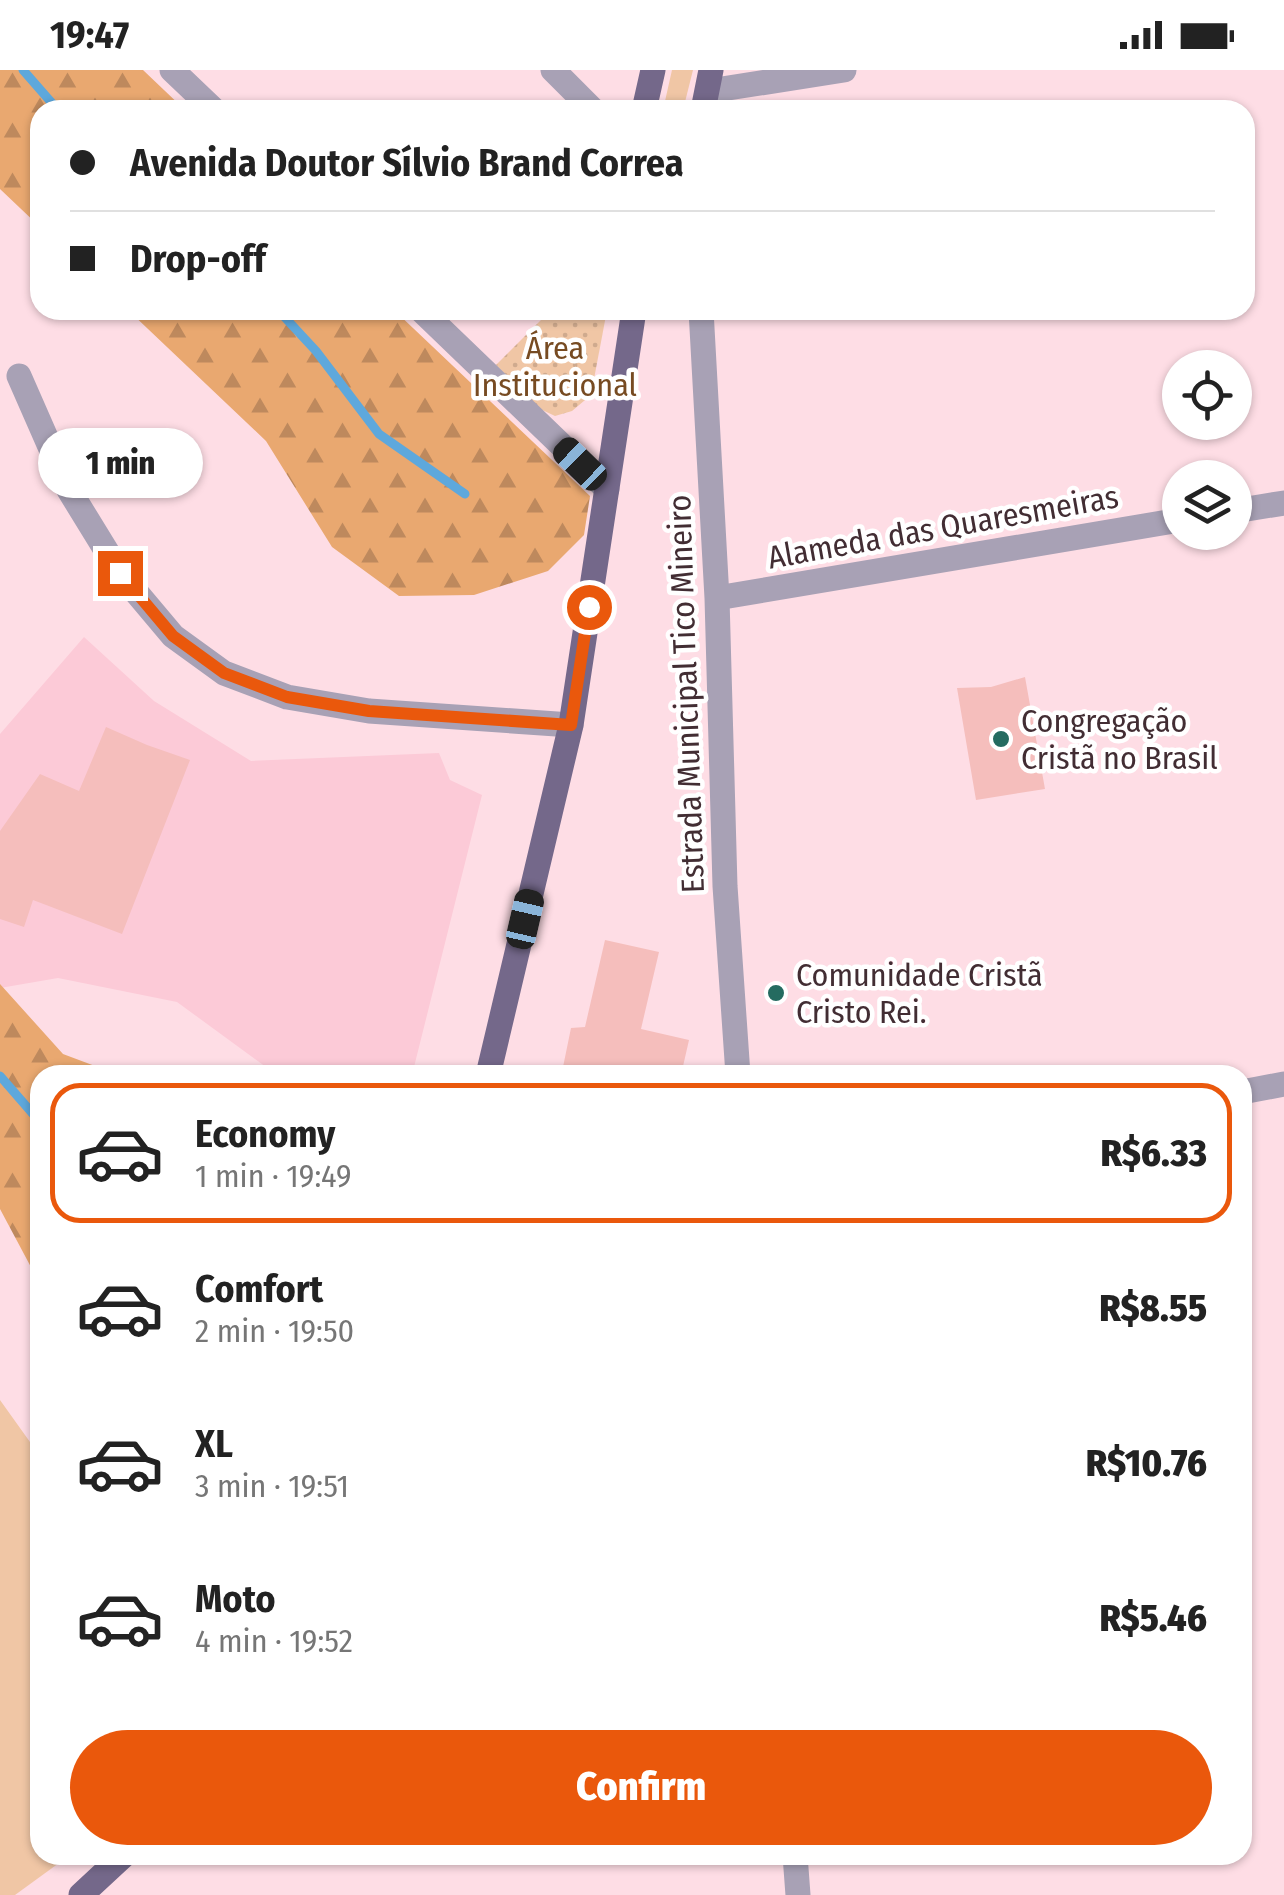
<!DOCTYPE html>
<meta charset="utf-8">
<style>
body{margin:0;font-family:"Fira Sans Condensed",sans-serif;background:#f6f6f6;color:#222;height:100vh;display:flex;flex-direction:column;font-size:38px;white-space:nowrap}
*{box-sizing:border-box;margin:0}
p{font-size:32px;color:#767676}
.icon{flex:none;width:55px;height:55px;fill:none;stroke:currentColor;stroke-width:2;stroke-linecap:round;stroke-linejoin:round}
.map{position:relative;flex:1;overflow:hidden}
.panel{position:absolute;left:30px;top:995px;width:1222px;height:800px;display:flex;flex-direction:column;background:#fff;border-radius:30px;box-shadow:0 2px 8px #0004}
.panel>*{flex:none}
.hud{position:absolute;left:30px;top:30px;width:1225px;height:220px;border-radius:30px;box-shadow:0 2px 8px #0004;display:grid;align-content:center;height:220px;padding:0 40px;background:#fff}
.tools{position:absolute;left:1162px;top:280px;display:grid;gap:20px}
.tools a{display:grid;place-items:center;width:90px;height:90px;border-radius:50%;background:#fff;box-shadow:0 2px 8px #0004;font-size:50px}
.end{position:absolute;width:45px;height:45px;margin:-22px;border:12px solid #ea580c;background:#fff;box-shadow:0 0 0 5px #fff}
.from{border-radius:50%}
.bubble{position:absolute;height:70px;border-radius:35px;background:#fff;box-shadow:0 2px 8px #0004;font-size:32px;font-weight:800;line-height:70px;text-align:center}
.car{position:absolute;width:30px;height:60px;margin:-30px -15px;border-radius:12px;box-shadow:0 0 8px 2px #0007;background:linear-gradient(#222 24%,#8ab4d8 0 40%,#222 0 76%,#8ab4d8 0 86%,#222 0)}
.hud b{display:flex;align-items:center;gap:35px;height:95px;font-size:38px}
.hud b+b{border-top:2px solid #e0e0e0}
.hud i{width:25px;height:25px;background:#222}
ul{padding:18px 0 0;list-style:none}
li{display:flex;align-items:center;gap:30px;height:140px;margin:0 20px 15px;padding:0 20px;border:5px solid transparent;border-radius:30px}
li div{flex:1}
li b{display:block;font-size:38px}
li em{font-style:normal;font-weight:800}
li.selected{border-color:#ea580c}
li>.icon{width:90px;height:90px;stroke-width:1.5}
.button{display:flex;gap:20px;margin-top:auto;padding:20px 40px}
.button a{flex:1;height:115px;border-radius:60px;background:#ea580c;color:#fff;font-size:40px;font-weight:800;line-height:115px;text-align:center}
.status{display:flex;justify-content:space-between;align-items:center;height:70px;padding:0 50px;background:#fff;direction:ltr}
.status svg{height:28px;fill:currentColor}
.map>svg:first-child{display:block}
</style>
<div class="status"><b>19:47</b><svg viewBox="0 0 49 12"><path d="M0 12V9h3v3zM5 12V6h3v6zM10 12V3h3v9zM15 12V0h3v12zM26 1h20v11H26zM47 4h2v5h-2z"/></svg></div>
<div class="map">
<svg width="1284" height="1825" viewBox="0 0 1284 1825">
<defs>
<pattern id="grass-dots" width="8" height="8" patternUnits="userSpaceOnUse" patternTransform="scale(2.5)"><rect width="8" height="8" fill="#f0c6a5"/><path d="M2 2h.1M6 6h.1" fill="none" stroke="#cfaa8e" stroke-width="1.8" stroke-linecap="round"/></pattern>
<pattern id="forest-firs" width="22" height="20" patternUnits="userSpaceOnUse" patternTransform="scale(2.5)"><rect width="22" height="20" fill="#e9a870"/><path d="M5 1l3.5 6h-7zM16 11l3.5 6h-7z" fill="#be895d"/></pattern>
</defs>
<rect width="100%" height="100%" fill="#fedde5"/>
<path fill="#fccad7" d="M84,567L154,631L251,691L439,683L450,710L482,725L412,1005H277L177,932L58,908L0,918V664Z"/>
<path fill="url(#grass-dots)" d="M551,240H607L591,325L572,341L555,346L538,338L496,295Z"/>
<path fill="url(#forest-firs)" d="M0,0H143L185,40H40V157L0,119Z
M128,240H394L590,426L584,465L548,501L474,525L399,526L332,477L266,371Z
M0,914L63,984L119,1005H40V1214L0,1139Z"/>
<path fill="#f0c6a5" d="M672,0H693L683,40H663Z
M0,1330L40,1386V1785H70L15,1825H0Z"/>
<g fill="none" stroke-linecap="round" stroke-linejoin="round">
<path stroke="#5ea8dc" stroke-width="9" d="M23,0L58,40
M278,240L316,281L379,364L465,424
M0,1006L40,1052"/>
</g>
<path fill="#f5bebc" d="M1025,607L1045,719L976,730L957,618L991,617Z
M106,657L147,675L190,690L122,864L33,830L24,857L0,849V761L40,704L79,721Z
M605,870L659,882L641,959L689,970L681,1005H575L576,1000L563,997L571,958L585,957Z"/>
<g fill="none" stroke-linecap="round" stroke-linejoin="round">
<path stroke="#a8a1b5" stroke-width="25" d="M172,0L214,40
M553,0L593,40
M709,21L844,0
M421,240L607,419
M701,240L717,528L725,816L738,1005
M19,306L69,420L120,503L173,566L224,603L287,627L369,641L571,655
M1235,441L1284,433
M717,528L1180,450
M1242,1022L1284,1014
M795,1785L798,1825"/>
<path stroke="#74688a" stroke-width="25" d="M644,40L653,0
M703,40L711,0
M488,1005L571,655L634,240
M81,1825L124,1785"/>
</g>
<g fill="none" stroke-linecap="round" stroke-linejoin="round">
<path stroke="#ea580c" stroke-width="12" d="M120,503L173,566L224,603L287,627L369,641L571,655L589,537"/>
</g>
<g fill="#256b60" stroke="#fff" stroke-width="4">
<circle cx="1001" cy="669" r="10"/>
<circle cx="776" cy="923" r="10"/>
</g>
<g text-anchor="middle" stroke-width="9" stroke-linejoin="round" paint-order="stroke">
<g font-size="32" fill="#774b22" stroke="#fff">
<text x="555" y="289">Área<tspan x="555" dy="37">Institucional</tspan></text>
</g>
<g font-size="32" fill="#422d33" stroke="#fff">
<text transform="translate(943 457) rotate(-10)" y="11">Alameda das Quaresmeiras</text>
<text transform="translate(686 624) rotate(-92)" y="11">Estrada Municipal Tico Mineiro</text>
</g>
<g font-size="32" fill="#422d33" stroke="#fff" text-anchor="start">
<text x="1021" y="662">Congregação<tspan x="1021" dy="37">Cristã no Brasil</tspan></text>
<text x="796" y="916">Comunidade Cristã<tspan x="796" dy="37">Cristo Rei.</tspan></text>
</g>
</g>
</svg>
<div class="tools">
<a><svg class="icon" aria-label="locate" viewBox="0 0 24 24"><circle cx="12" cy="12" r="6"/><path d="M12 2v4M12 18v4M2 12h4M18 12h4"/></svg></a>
<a><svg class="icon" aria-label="layers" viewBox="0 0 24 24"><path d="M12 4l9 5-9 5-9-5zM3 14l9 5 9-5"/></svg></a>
</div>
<i class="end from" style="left:589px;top:537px"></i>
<i class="end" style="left:120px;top:503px"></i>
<div class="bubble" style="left:38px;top:358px;width:165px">1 min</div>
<i class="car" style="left:580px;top:394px;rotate:314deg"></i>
<i class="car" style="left:525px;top:849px;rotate:13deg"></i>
<div class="hud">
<b><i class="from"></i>Avenida Doutor Sílvio Brand Correa</b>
<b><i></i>Drop-off</b>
</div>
<section class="panel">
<ul>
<li class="selected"><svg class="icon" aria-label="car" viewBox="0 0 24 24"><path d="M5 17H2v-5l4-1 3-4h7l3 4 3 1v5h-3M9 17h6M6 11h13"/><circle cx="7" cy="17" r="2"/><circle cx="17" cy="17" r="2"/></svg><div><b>Economy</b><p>1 min · 19:49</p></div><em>R$6.33</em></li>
<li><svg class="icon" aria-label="car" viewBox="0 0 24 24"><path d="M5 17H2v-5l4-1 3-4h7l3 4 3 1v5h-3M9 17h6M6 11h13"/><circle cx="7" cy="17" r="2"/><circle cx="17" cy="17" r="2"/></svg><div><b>Comfort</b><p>2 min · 19:50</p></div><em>R$8.55</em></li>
<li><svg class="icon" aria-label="car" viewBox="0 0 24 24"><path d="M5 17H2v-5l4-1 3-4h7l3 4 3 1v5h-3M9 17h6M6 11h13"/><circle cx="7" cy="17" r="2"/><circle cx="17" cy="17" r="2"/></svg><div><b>XL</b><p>3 min · 19:51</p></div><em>R$10.76</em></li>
<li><svg class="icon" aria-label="car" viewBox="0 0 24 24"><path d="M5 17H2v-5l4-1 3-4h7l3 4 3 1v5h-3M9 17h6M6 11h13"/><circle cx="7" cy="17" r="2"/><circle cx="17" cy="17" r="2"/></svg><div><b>Moto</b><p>4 min · 19:52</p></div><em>R$5.46</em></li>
</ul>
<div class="button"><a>Confirm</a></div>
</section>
</div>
